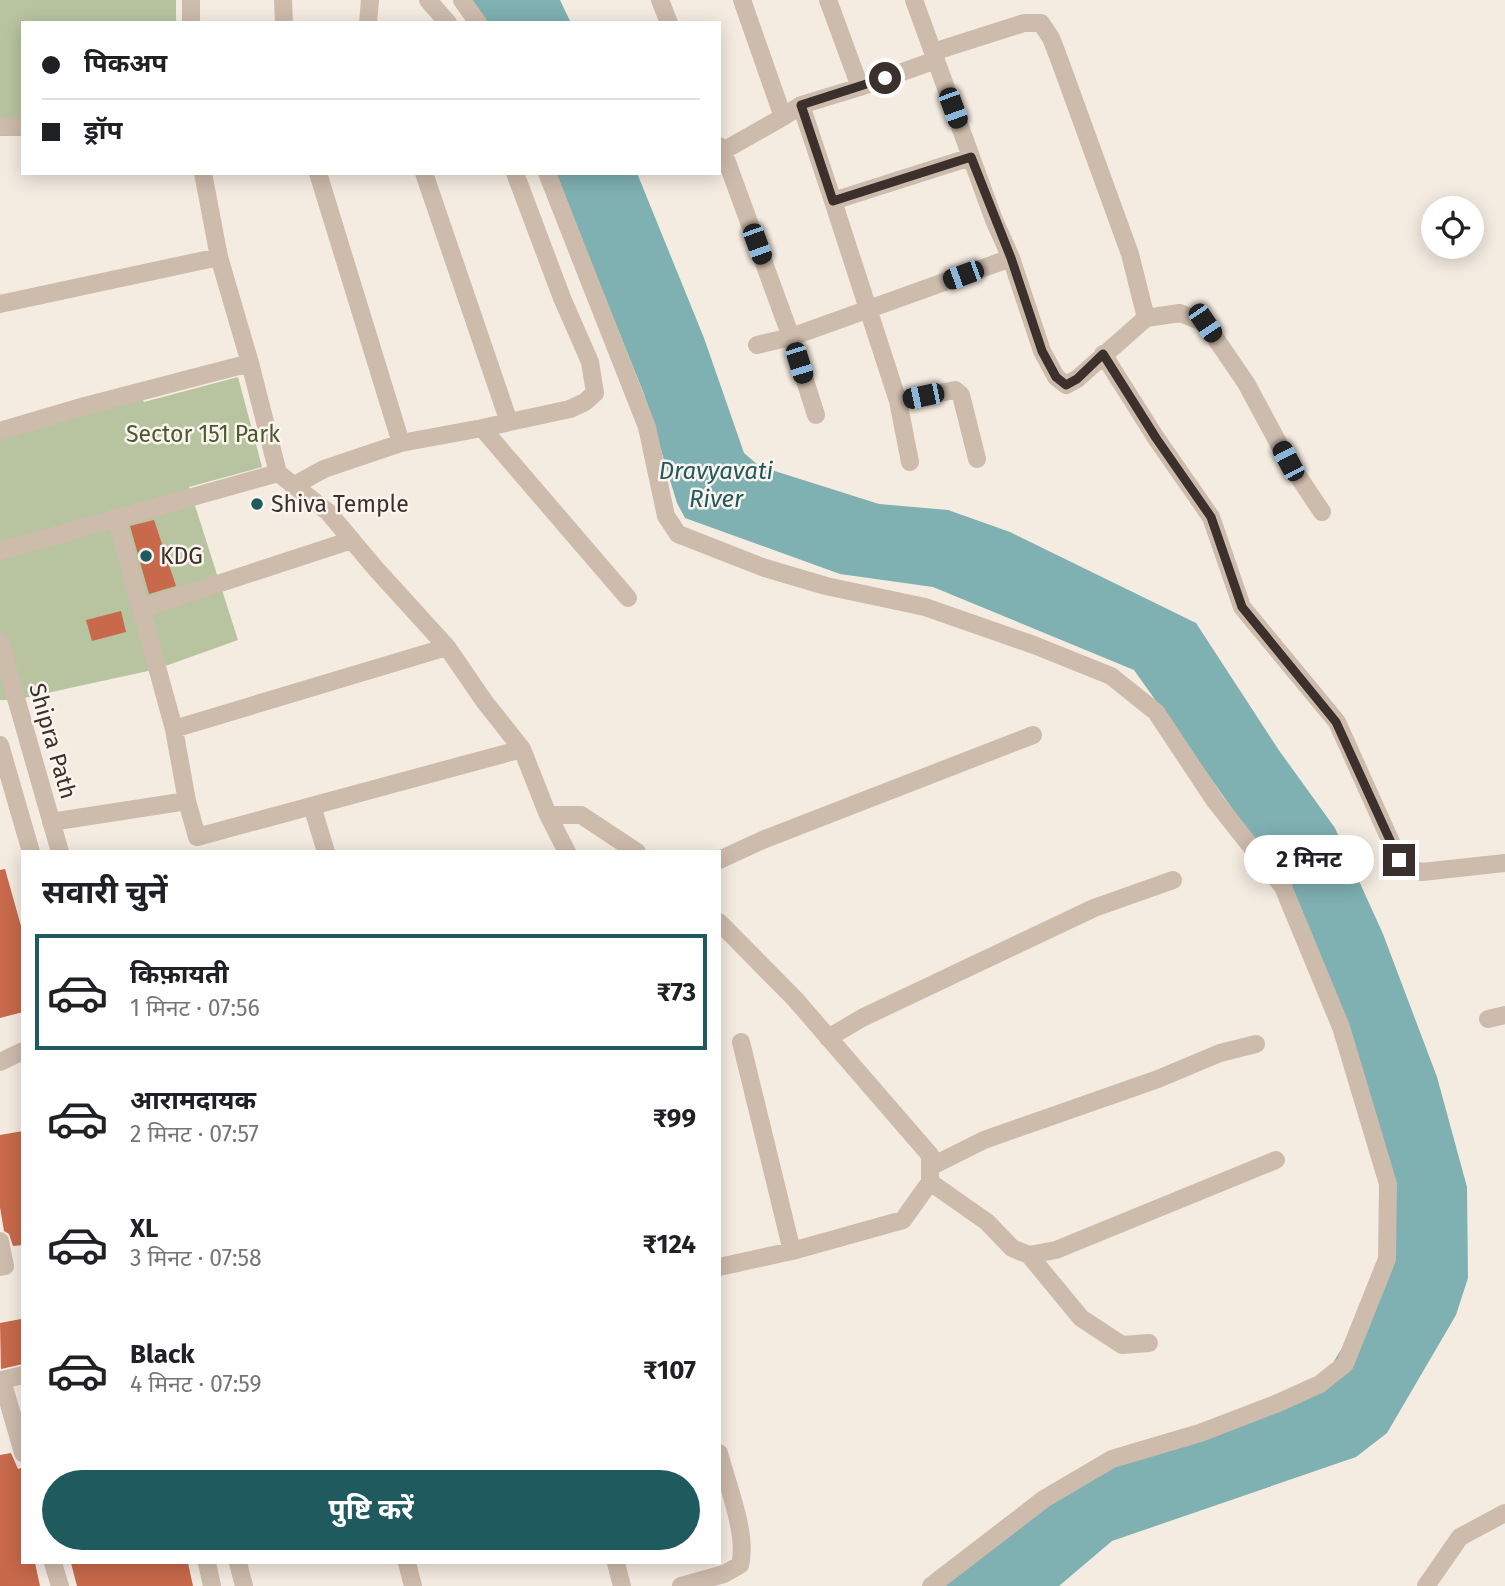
<!DOCTYPE html>
<html lang="hi">
<meta charset="utf-8">
<style>
body{margin:0;font-family:"Fira Sans","Noto Sans Devanagari",sans-serif;background:#f6f6f6;color:#202124;height:100vh;display:flex;flex-direction:column;font-size:26px;white-space:nowrap}
*{box-sizing:border-box;margin:0}
p{font-size:23px;color:#757577}
.icon{flex:none;width:38px;height:38px;fill:none;stroke:currentColor;stroke-width:2;stroke-linecap:round;stroke-linejoin:round}
.map{position:relative;flex:1;overflow:hidden}
.panel{position:absolute;left:21px;top:850px;width:700px;height:714px;display:flex;flex-direction:column;background:#fff;border-radius:0px;box-shadow:0 4px 18px #0003}
.panel>*{flex:none}
.hud{position:absolute;left:21px;top:21px;width:700px;height:154px;border-radius:0px;box-shadow:0 4px 18px #0003;display:grid;align-content:center;height:154px;padding:0 21px;background:#fff}
.buttons{position:absolute;left:1421px;top:196px;display:grid;gap:14px}
.buttons a{display:grid;place-items:center;width:63px;height:63px;border-radius:50%;background:#fff;box-shadow:0 4px 18px #0003;font-size:35px}
.end{position:absolute;width:32px;height:32px;margin:-16px;border:9px solid #3b302b;background:#fff;box-shadow:0 0 0 4px #fff}
.from{border-radius:50%}
.bubble{position:absolute;height:49px;border-radius:24px;background:#fff;box-shadow:0 4px 18px #0003;font-size:23px;font-weight:700;line-height:49px;text-align:center}
.car{position:absolute;width:21px;height:42px;margin:-21px -10px;border-radius:9px;box-shadow:0 0 5px 2px #0007;background:linear-gradient(#222 24%,#8ab4d8 0 40%,#222 0 76%,#8ab4d8 0 86%,#222 0)}
.hud b{display:flex;align-items:center;gap:24px;height:66px;font-size:26px}
.hud b+b{border-top:2px solid #e0e0e0}
.hud i{width:18px;height:18px;background:#202124}
ul{padding:0;list-style:none}
li{display:flex;align-items:center;gap:21px;height:116px;margin:0 14px 10px;padding:0 7px;border:4px solid transparent;border-radius:0px}
li div{flex:1}
li b{display:block;font-size:26px}
li em{font-style:normal;font-weight:700}
li.active{border-color:#1f5a5e}
li>.icon{width:63px;height:63px;stroke-width:1.5}
h2{padding:0 21px;font-size:32px;line-height:84px}
.button{display:flex;gap:14px;margin-top:auto;padding:14px 21px}
.button a{flex:1;height:80px;border-radius:42px;background:#1f5a5e;color:#fff;font-size:28px;font-weight:700;line-height:80px;text-align:center}
.map>svg:first-child{display:block}
</style>
<div class="map">
<svg width="1505" height="1586" viewBox="0 0 1505 1586">
<rect width="100%" height="100%" fill="#f4ebe1"/>
<path fill="#b8c4a0" d="M0,0H176V23H23V136H0Z
M238,377L262,467L189,487L238,640L157,669L15,700H0V431L139,392L144,402Z"/>
<path fill="#7fb0b2" d="M471,0H560L571,23H488Z
M555,173H637L704,338L744,453L759,466L879,504L948,510L1010,532L1196,623L1278,749L1335,828L1383,934L1437,1077L1467,1187L1468,1278L1456,1315L1387,1433L1356,1457L1112,1541L1059,1586H929L1072,1476L1319,1386L1385,1277L1376,1137L1270,862L1134,670L933,587L840,574L685,518L677,503L644,394Z"/>
<path fill="#c8694b" d="M154,520L176,586L149,594L130,526Z
M121,611L126,632L92,641L86,620Z
M5,869L21,926H23V1012L0,1018V870Z
M23,1131V1245L13,1246L9,1234L4,1231L0,1207V1135Z
M21,1319L23,1364L1,1369L0,1323Z
M11,1453L18,1469L21,1468L23,1478V1563H35L40,1586H0V1455Z
M71,1563H188L193,1586H77Z"/>
<g fill="none" stroke-linecap="round" stroke-linejoin="round">
<path stroke="#cdbbac" stroke-width="18" d="M283,0L284,23
M428,0L448,23
M462,0L478,23
M660,0L669,23
M742,0L783,117L801,105L860,87
M828,0L860,87L936,60
M914,0L994,220L1011,258L1042,351L1056,377L1066,385L1077,379L1146,318L1180,313L1205,323L1246,383L1288,461L1322,512
M191,23V0
M368,23L370,0
M933,52L1024,23H1041L1051,38L1058,56L1130,254L1146,318
M801,105L833,201
M0,126H23
M719,146L723,151L783,117
M723,151L791,337L816,415
M971,157L833,201L898,401L955,390L961,395L977,459
M318,173L401,443
M424,173L509,422
M547,173L647,427L666,516L678,534L765,568L826,586L925,607L1034,645L1111,676L1156,712L1215,801L1283,887L1341,1027L1388,1184L1387,1259L1345,1364L1320,1384L1278,1403L1200,1433L1112,1459L1044,1499L931,1586
M219,257L250,363
M0,304L219,257L203,173
M757,345L791,337L1011,258
M1103,354L1156,438L1211,517L1242,607L1337,722L1399,860L1407,868L1422,872L1505,863
M898,401L910,462
M482,428L628,598
M0,431L85,406L250,363L278,473
M293,486L324,469L401,443L482,428L570,409L585,402L595,393L590,362L562,298L515,173
M0,551L278,473L328,512L376,569L447,647L484,701L522,749L197,837L187,801L174,729L116,517
M141,609L352,540
M174,729L447,647
M522,749L548,815L567,852
M312,806L326,852
M548,815H581L637,852
M51,822L187,801
M719,860L765,839L1033,735
M719,922L795,999L930,1155V1182L903,1220L792,1251L741,1042
M1488,1019L1505,1015
M828,1038L862,1018L1094,908L1173,880
M930,1167L984,1140L1158,1079L1220,1053L1256,1044
M930,1182L987,1222L1012,1248L1029,1255L1056,1250L1276,1160
M0,1241L5,1266L0,1267
M1029,1255L1081,1318L1122,1345L1149,1343
M719,1267L792,1251
M0,1380H2L23,1453
M2,1380L23,1375
M53,1563L60,1586
M407,1563L413,1586
M616,1563L622,1586
M681,1586L724,1574L740,1565C748,1535 727,1484 719,1453
M1426,1586L1460,1537L1505,1513"/>
<path stroke="#cdbbac" stroke-width="18" d="M0,642L60,852
M0,745L31,852
M0,1062L23,1051
M207,1563L212,1586
M238,1563L244,1586"/>
</g>
<g fill="none" stroke-linecap="round" stroke-linejoin="round">
<path stroke="#3b302b" stroke-width="9" d="M885,78L801,105L833,201L971,157L1011,258L1042,351L1056,377L1066,385L1077,379L1103,354L1156,438L1211,517L1242,607L1336,722L1399,860"/>
</g>
<g fill="#1f5a5e" stroke="#fbf5ee" stroke-width="2.5">
<circle cx="257" cy="504" r="7"/>
<circle cx="146" cy="556" r="7"/>
</g>
<g text-anchor="middle" stroke-width="5" stroke-linejoin="round" paint-order="stroke">
<g font-size="23" fill="#4a5a2e" stroke="#fbf5ee">
<text x="203" y="442">Sector 151 Park</text>
</g>
<g font-size="23" fill="#3b302b" stroke="#fbf5ee" text-anchor="start">
<text x="271" y="512">Shiva Temple</text>
<text x="160" y="564">KDG</text>
</g>
<g font-size="23" fill="#3b302b" stroke="#fbf5ee">
<text transform="translate(53 741) rotate(74)" y="8">Shipra Path</text>
</g>
<g font-size="24" font-style="italic" fill="#1f5a5e" stroke="#fbf5ee">
<text x="716" y="479">Dravyavati<tspan x="716" dy="28">River</tspan></text>
</g>
</g>
</svg>
<div class="buttons">
<a><svg class="icon" aria-label="locate" viewBox="0 0 24 24"><circle cx="12" cy="12" r="6"/><path d="M12 2v4M12 18v4M2 12h4M18 12h4"/></svg></a>
</div>
<i class="end from" style="left:885px;top:78px"></i>
<i class="end" style="left:1399px;top:860px"></i>
<div class="bubble" style="left:1244px;top:835px;width:130px">2 मिनट</div>
<i class="car" style="left:953px;top:108px;rotate:160deg"></i>
<i class="car" style="left:757px;top:244px;rotate:160deg"></i>
<i class="car" style="left:963px;top:275px;rotate:250deg"></i>
<i class="car" style="left:1205px;top:323px;rotate:146deg"></i>
<i class="car" style="left:799px;top:363px;rotate:163deg"></i>
<i class="car" style="left:923px;top:396px;rotate:258deg"></i>
<i class="car" style="left:1288px;top:461px;rotate:332deg"></i>
<div class="hud">
<b><i class="from"></i>पिकअप</b>
<b><i></i>ड्रॉप</b>
</div>
<section class="panel">
<h2>सवारी चुनें</h2>
<ul>
<li class="active"><svg class="icon" aria-label="car" viewBox="0 0 24 24"><path d="M5 17H2v-5l4-1 3-4h7l3 4 3 1v5h-3M9 17h6M6 11h13"/><circle cx="7" cy="17" r="2"/><circle cx="17" cy="17" r="2"/></svg><div><b>किफ़ायती</b><p>1 मिनट · 07:56</p></div><em>₹73</em></li>
<li><svg class="icon" aria-label="car" viewBox="0 0 24 24"><path d="M5 17H2v-5l4-1 3-4h7l3 4 3 1v5h-3M9 17h6M6 11h13"/><circle cx="7" cy="17" r="2"/><circle cx="17" cy="17" r="2"/></svg><div><b>आरामदायक</b><p>2 मिनट · 07:57</p></div><em>₹99</em></li>
<li><svg class="icon" aria-label="car" viewBox="0 0 24 24"><path d="M5 17H2v-5l4-1 3-4h7l3 4 3 1v5h-3M9 17h6M6 11h13"/><circle cx="7" cy="17" r="2"/><circle cx="17" cy="17" r="2"/></svg><div><b>XL</b><p>3 मिनट · 07:58</p></div><em>₹124</em></li>
<li><svg class="icon" aria-label="car" viewBox="0 0 24 24"><path d="M5 17H2v-5l4-1 3-4h7l3 4 3 1v5h-3M9 17h6M6 11h13"/><circle cx="7" cy="17" r="2"/><circle cx="17" cy="17" r="2"/></svg><div><b>Black</b><p>4 मिनट · 07:59</p></div><em>₹107</em></li>
</ul>
<div class="button"><a>पुष्टि करें</a></div>
</section>
</div>
